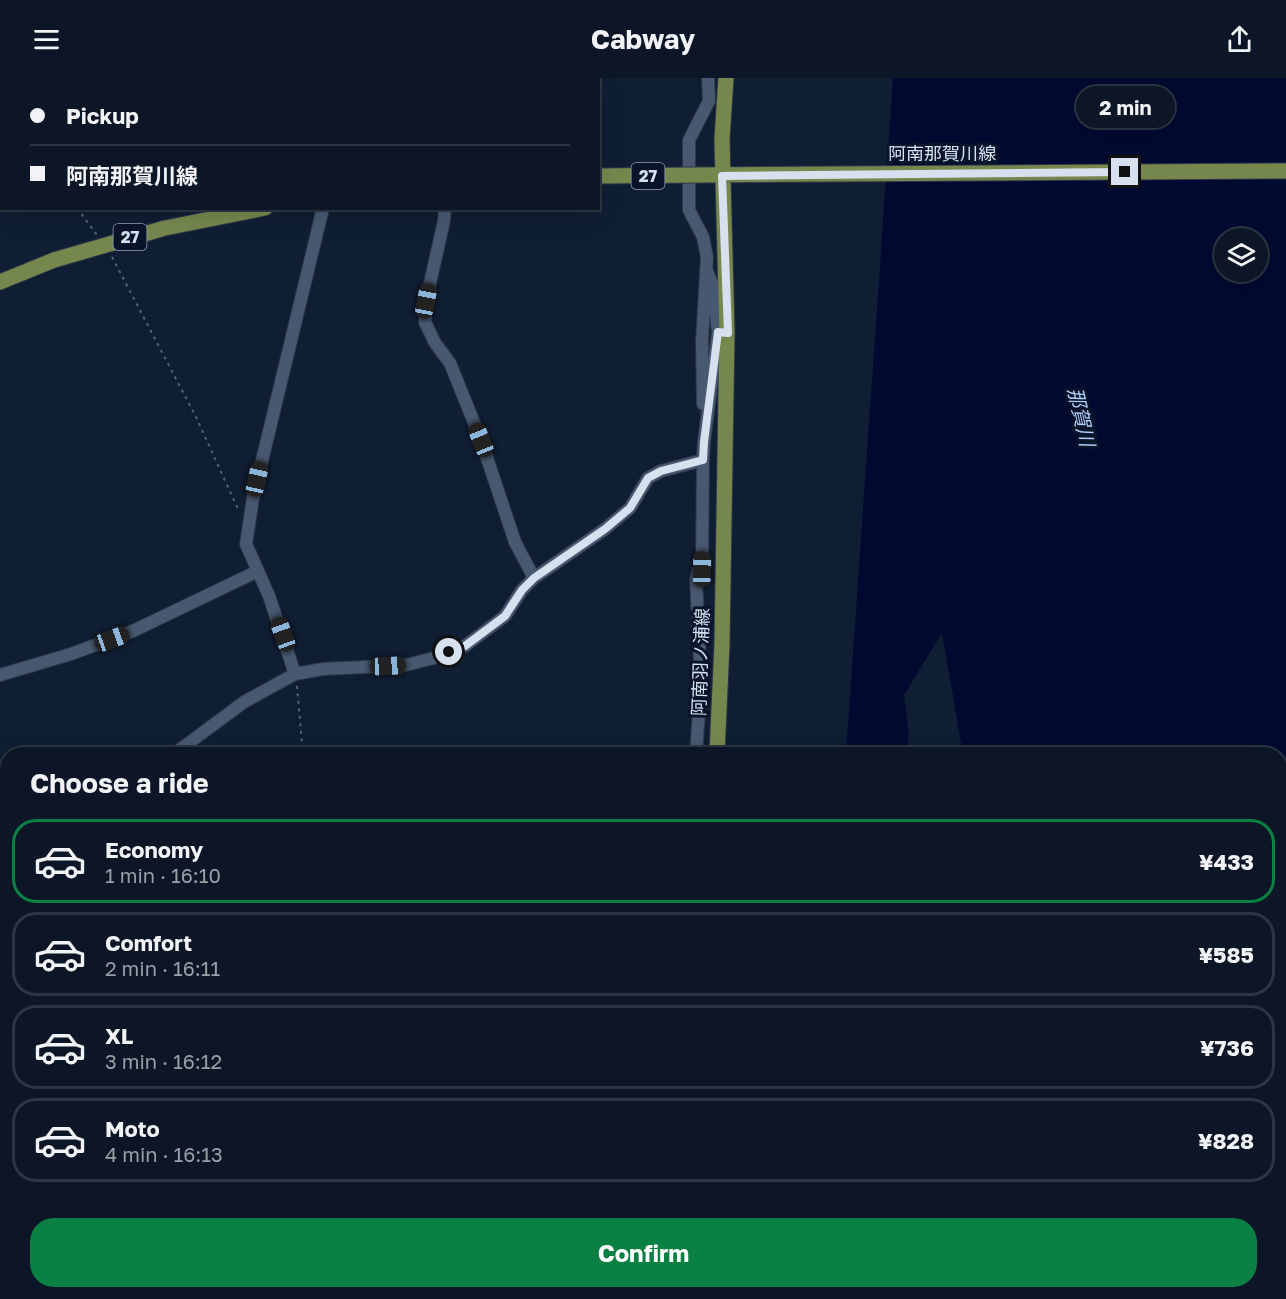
<!DOCTYPE html>
<meta charset="utf-8">
<style>
body{margin:0;font-family:"Golos Text","Noto Sans JP",sans-serif;background:#151f2e;color:#f1f3f6;height:100vh;display:flex;flex-direction:column;font-size:22px;white-space:nowrap}
*{box-sizing:border-box;margin:0}
p{font-size:20px;color:#9a9fa7}
.icon{flex:none;width:33px;height:33px;fill:none;stroke:currentColor;stroke-width:2;stroke-linecap:round;stroke-linejoin:round}
.map{position:relative;flex:1;overflow:hidden}
.sheet{position:absolute;left:0px;top:669px;width:1287px;height:552px;display:flex;flex-direction:column;background:#0c1626;border-radius:24px 24px 0 0;box-shadow:0 6px 24px #0002,0 0 0 2px #2c3543}
.sheet>*{flex:none}
.hud{position:absolute;left:0px;top:0px;width:600px;height:132px;box-shadow:0 6px 24px #0002,0 0 0 2px #2c3543;display:grid;align-content:center;height:132px;padding:0 30px;background:#0c1626}
.controls{position:absolute;left:1214px;top:150px;display:grid;gap:12px}
.controls a{display:grid;place-items:center;width:54px;height:54px;border-radius:50%;background:#0c1626;box-shadow:0 6px 24px #0002,0 0 0 2px #2c3543;font-size:30px}
.end{position:absolute;width:27px;height:27px;margin:-14px;border:8px solid #d7e0ef;background:#111;box-shadow:0 0 0 3px #111}
.from{border-radius:50%}
.bubble{position:absolute;height:42px;border-radius:21px;background:#0c1626;box-shadow:0 6px 24px #0002,0 0 0 2px #2c3543;font-size:20px;font-weight:700;line-height:42px;text-align:center}
.car{position:absolute;width:18px;height:36px;margin:-18px -9px;border-radius:8px;box-shadow:0 0 4px 2px #0007;background:linear-gradient(#222 24%,#8ab4d8 0 40%,#222 0 76%,#8ab4d8 0 86%,#222 0)}
.hud b{display:flex;align-items:center;gap:21px;height:57px;font-size:22px}
.hud b+b{border-top:2px solid #2c3543}
.hud i{width:15px;height:15px;background:#f1f3f6}
ul{padding:0;list-style:none}
li{display:flex;align-items:center;gap:18px;height:84px;margin:0 12px 9px;padding:0 18px;border:3px solid #2c3543;border-radius:24px}
li div{flex:1}
li b{display:block;font-size:22px}
li em{font-style:normal;font-weight:700}
li.active{border-color:#0b8043}
li>.icon{width:54px;height:54px;stroke-width:1.5}
h2{padding:0 30px;font-size:27px;line-height:72px}
.button{display:flex;gap:12px;margin-top:auto;padding:12px 30px}
.button a{flex:1;height:69px;border-radius:24px;background:#0b8043;color:#fff;font-size:24px;font-weight:700;line-height:69px;text-align:center}
header{display:flex;justify-content:space-between;align-items:center;height:78px;padding:0 30px;background:#0c1626;font-size:27px;font-weight:700}
.map>svg:first-child{display:block}
</style>
<header><svg class="icon" aria-label="menu" viewBox="0 0 24 24"><path d="M4 6h16M4 12h16M4 18h16"/></svg>Cabway<svg class="icon" aria-label="share" viewBox="0 0 24 24"><path d="M12 15V3M7 8l5-5 5 5M5 13v7h14v-7"/></svg></header>
<div class="map">
<svg width="1286" height="1221" viewBox="0 0 1286 1221">
<rect width="100%" height="100%" fill="#101e33"/>
<path fill="#000a30" fill-rule="evenodd" d="M893,0H1286V1221H1034L1033,1214H1280V676H963L942,555L904,617L909,657L906,676H846ZM1224,160H1257V194H1224Z
M817,1214H886V1221H817Z"/>
<g fill="none" stroke-linecap="round" stroke-linejoin="round">
<g stroke="#2f3749" stroke-width="14">
<path id="minor" d="M274,0L275,2
M354,2L355,0
M445,130L444,143L426,223L425,244L435,265L450,285L481,362L515,464L534,500
M706,191L712,205L718,254L726,255
M703,326L702,263L707,179L703,159L689,132V62L709,23L708,0
M295,596L269,518L246,466L253,420L323,130
M0,597L71,576L133,553L258,493
M174,676L244,624L295,596L323,591L406,587L434,580L465,568L505,538L522,512L534,500L605,451L630,430L648,400L661,393L703,382L704,364L718,254
M696,676L701,605L696,500L698,493L702,491L703,382
M0,947L8,951
M0,1020L8,1010
M0,1125L8,1132
M71,1214L75,1221
M674,1214L677,1221
M105,1221L110,1214
M337,1221L338,1214
M663,1221V1214"/>
</g>
<g stroke="#2f3749" stroke-width="17">
<path id="major" d="M698,97L1286,93
M0,204L54,182L165,150L265,130
M717,676L722,566L727,255L722,61L726,0
M687,1221V1214"/>
</g>
<path stroke="#556174" stroke-width="2" stroke-dasharray="3 4.5" stroke-linecap="butt" d="M0,5L2,8
M77,130L97,157
M112,179L196,339L238,431
M297,608L303,676"/>
<use href="#minor" stroke="#475870" stroke-width="12"/>
<use href="#major" stroke="#76874e" stroke-width="15"/>
<g stroke="#2f3749" stroke-width="17" stroke-linecap="butt">
<path id="major-bridge" d="M598,98L698,97"/>
</g>
<use href="#major-bridge" stroke="#76874e" stroke-width="15"/>
</g>
<g fill="none" stroke-linecap="round" stroke-linejoin="round">
<path stroke="#d7e0ef" stroke-width="8" d="M449,574L465,568L505,538L522,512L534,500L605,451L630,430L648,400L661,393L703,382L704,364L718,254L728,255L722,98L1125,94"/>
</g>
<g text-anchor="middle" stroke-width="6" stroke-linejoin="round" paint-order="stroke">
<g fill="#071429" stroke="#99a3b4" stroke-width="1.5">
<rect x="631.5" y="85" width="33" height="26" rx="4.5"/>
<rect x="113.5" y="146" width="33" height="26" rx="4.5"/>
</g>
<g font-size="16" font-weight="bold" fill="#d7e0ef">
<text x="648" y="104">27</text>
<text x="130" y="165">27</text>
</g>
<g font-size="18" fill="#d7e0ef" stroke="#071429">
<text x="942" y="82">阿南那賀川線</text>
<text transform="translate(701 584) rotate(-88)" y="6">阿南羽ノ浦線</text>
</g>
<g font-size="20" font-style="italic" fill="#afcbf5" stroke="#071429">
<text transform="translate(1081 339) rotate(77)" y="7">那賀川</text>
</g>
</g>
</svg>
<div class="controls">
<a><svg class="icon" aria-label="layers" viewBox="0 0 24 24"><path d="M12 4l9 5-9 5-9-5zM3 14l9 5 9-5"/></svg></a>
</div>
<i class="end from" style="left:449px;top:574px"></i>
<i class="end" style="left:1125px;top:94px"></i>
<div class="bubble" style="left:1076px;top:8px;width:99px">2 min</div>
<i class="car" style="left:426px;top:223px;rotate:11deg"></i>
<i class="car" style="left:481px;top:362px;rotate:338deg"></i>
<i class="car" style="left:257px;top:401px;rotate:13deg"></i>
<i class="car" style="left:702px;top:491px;rotate:1deg"></i>
<i class="car" style="left:283px;top:556px;rotate:340deg"></i>
<i class="car" style="left:112px;top:561px;rotate:70deg"></i>
<i class="car" style="left:388px;top:588px;rotate:87deg"></i>
<div class="hud">
<b><i class="from"></i>Pickup</b>
<b><i></i>阿南那賀川線</b>
</div>
<section class="sheet">
<h2>Choose a ride</h2>
<ul>
<li class="active"><svg class="icon" aria-label="car" viewBox="0 0 24 24"><path d="M5 17H2v-5l4-1 3-4h7l3 4 3 1v5h-3M9 17h6M6 11h13"/><circle cx="7" cy="17" r="2"/><circle cx="17" cy="17" r="2"/></svg><div><b>Economy</b><p>1 min · 16:10</p></div><em>¥433</em></li>
<li><svg class="icon" aria-label="car" viewBox="0 0 24 24"><path d="M5 17H2v-5l4-1 3-4h7l3 4 3 1v5h-3M9 17h6M6 11h13"/><circle cx="7" cy="17" r="2"/><circle cx="17" cy="17" r="2"/></svg><div><b>Comfort</b><p>2 min · 16:11</p></div><em>¥585</em></li>
<li><svg class="icon" aria-label="car" viewBox="0 0 24 24"><path d="M5 17H2v-5l4-1 3-4h7l3 4 3 1v5h-3M9 17h6M6 11h13"/><circle cx="7" cy="17" r="2"/><circle cx="17" cy="17" r="2"/></svg><div><b>XL</b><p>3 min · 16:12</p></div><em>¥736</em></li>
<li><svg class="icon" aria-label="car" viewBox="0 0 24 24"><path d="M5 17H2v-5l4-1 3-4h7l3 4 3 1v5h-3M9 17h6M6 11h13"/><circle cx="7" cy="17" r="2"/><circle cx="17" cy="17" r="2"/></svg><div><b>Moto</b><p>4 min · 16:13</p></div><em>¥828</em></li>
</ul>
<div class="button"><a>Confirm</a></div>
</section>
</div>
